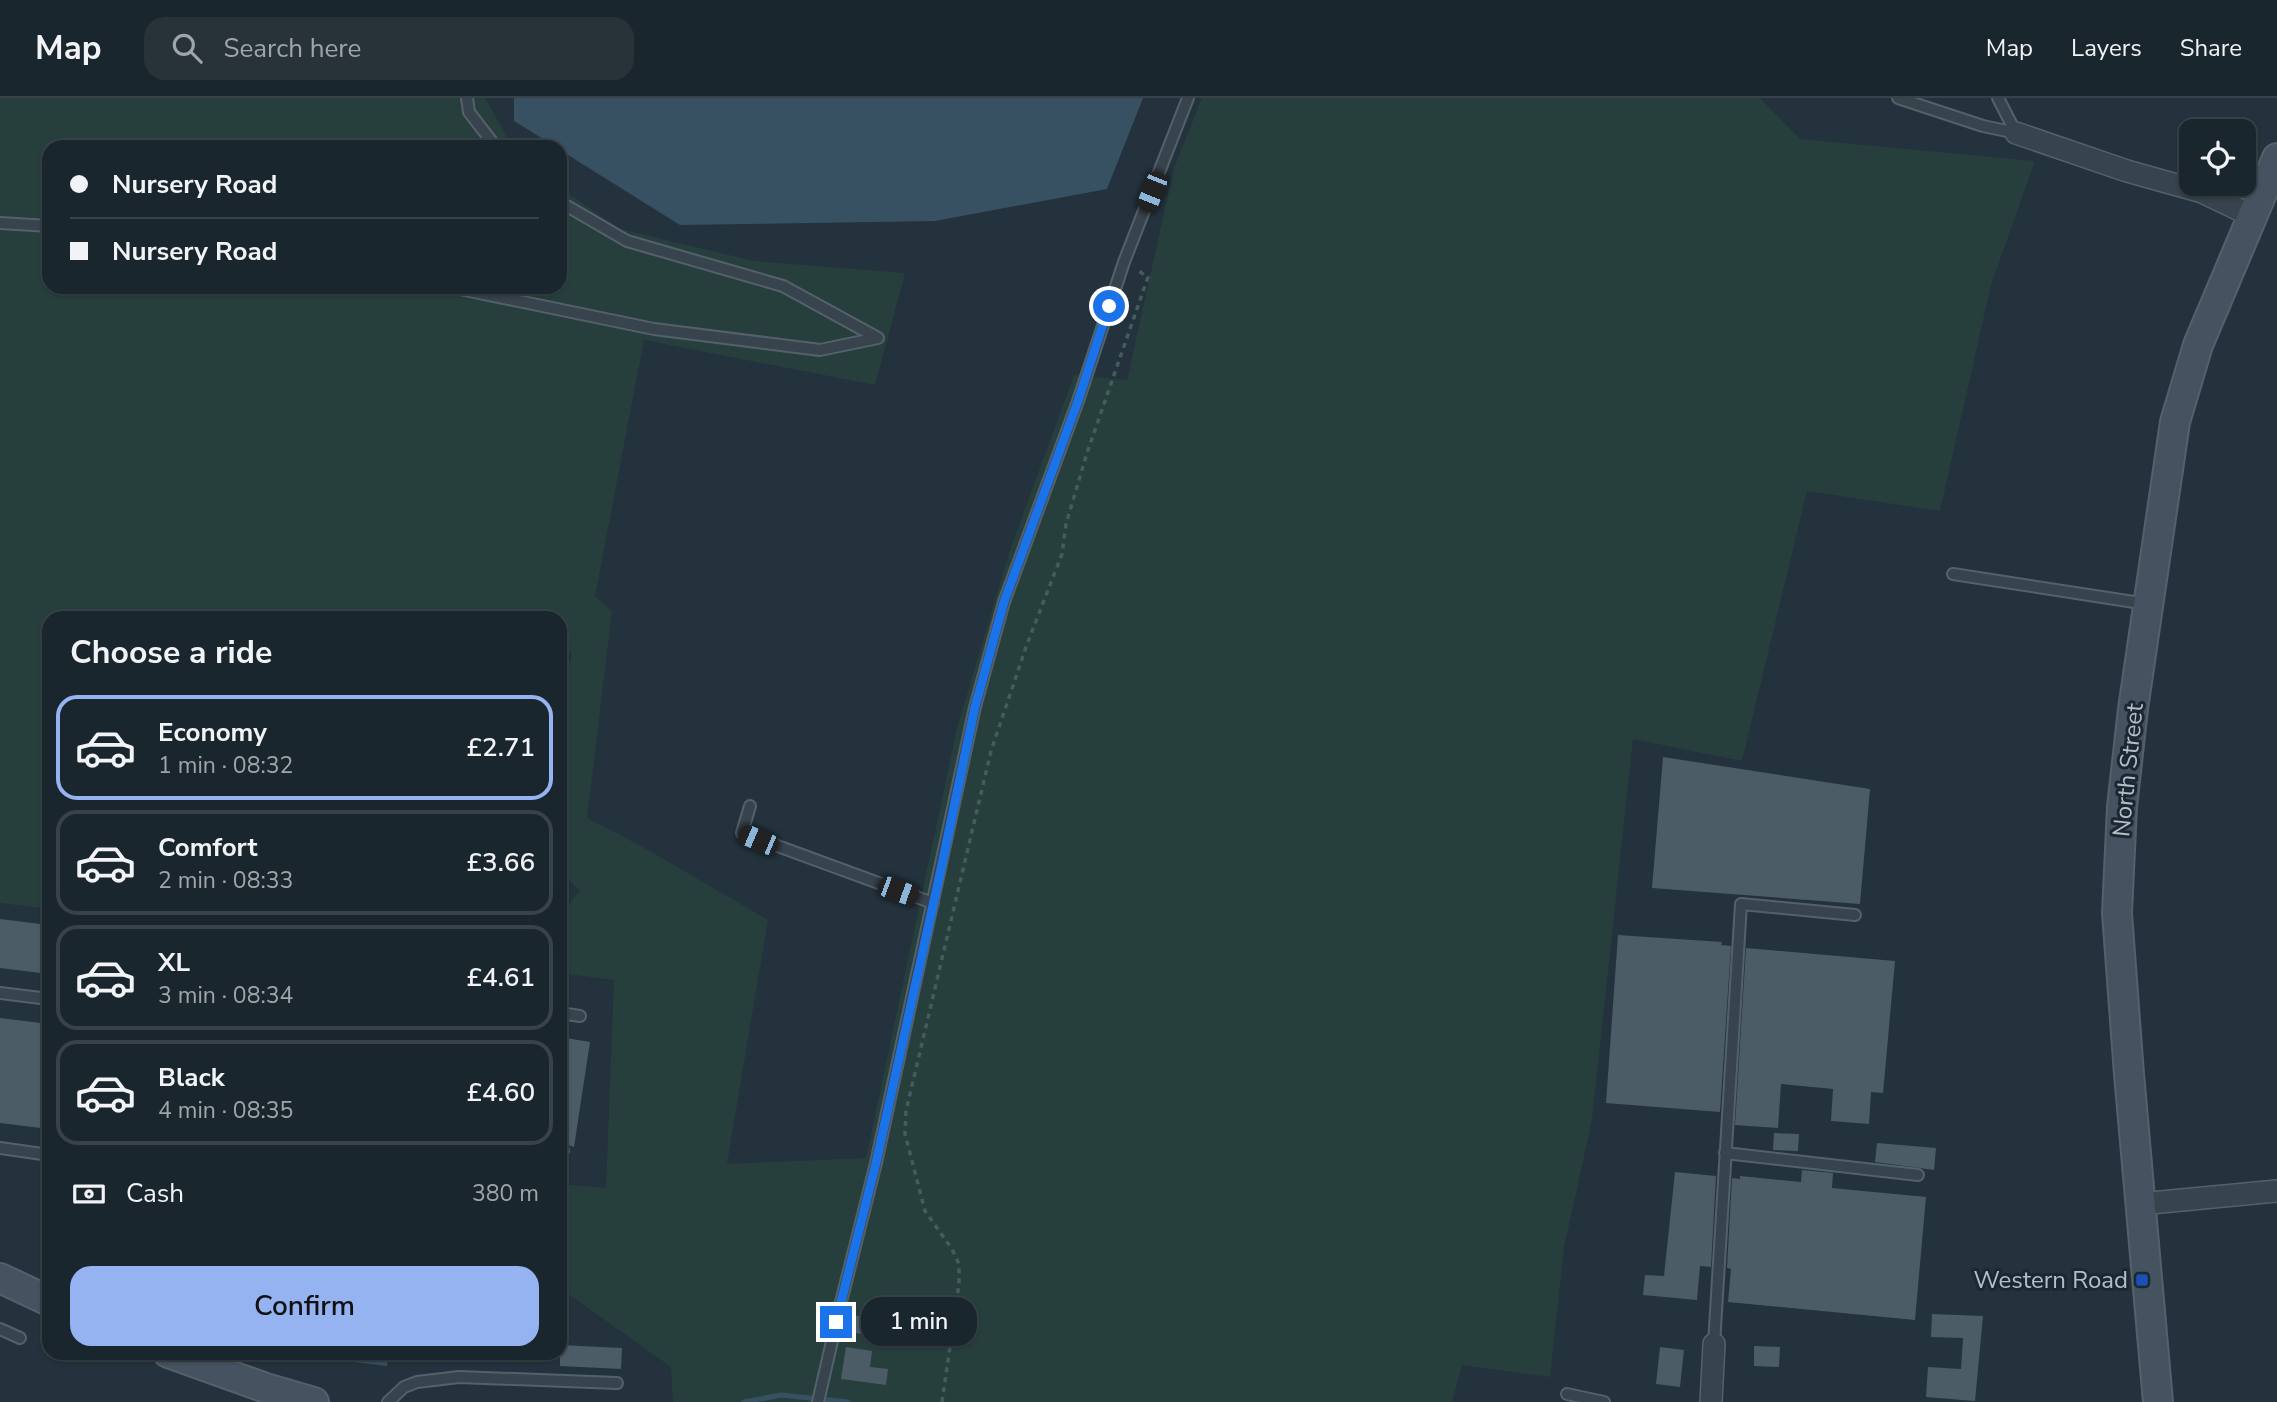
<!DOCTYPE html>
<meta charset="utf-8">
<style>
body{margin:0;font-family:"Nunito Sans",sans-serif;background:#273239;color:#f1f3f6;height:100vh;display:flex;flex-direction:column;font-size:26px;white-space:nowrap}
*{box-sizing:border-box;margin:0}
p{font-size:23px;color:#9fa5aa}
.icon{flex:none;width:38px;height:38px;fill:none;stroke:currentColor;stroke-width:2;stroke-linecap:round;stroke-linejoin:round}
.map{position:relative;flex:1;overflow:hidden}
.drawer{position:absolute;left:42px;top:513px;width:525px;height:749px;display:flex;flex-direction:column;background:#1a262d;border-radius:21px;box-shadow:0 2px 5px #0004,0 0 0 2px #384349}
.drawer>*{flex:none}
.hud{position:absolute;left:42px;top:42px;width:525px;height:154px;border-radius:21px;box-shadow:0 2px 5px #0004,0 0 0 2px #384349;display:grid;align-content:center;height:154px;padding:0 28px;background:#1a262d}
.controls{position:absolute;left:2179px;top:21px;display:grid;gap:14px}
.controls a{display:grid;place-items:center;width:77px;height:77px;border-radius:14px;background:#1a262d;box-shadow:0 2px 5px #0004,0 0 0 2px #384349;font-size:35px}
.end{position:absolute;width:32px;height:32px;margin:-16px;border:9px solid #1a73e8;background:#fff;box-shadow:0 0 0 4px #fff}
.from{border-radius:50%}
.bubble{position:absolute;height:49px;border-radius:21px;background:#1a262d;box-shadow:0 2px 5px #0004,0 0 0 2px #384349;font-size:23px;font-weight:600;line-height:49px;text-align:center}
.car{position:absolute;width:21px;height:42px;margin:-21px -10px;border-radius:9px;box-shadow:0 0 5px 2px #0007;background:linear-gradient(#222 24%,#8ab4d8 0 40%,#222 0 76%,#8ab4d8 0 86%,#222 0)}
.hud b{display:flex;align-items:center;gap:24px;height:66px;font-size:26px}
.hud b+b{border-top:2px solid #384349}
.hud i{width:18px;height:18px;background:#f1f3f6}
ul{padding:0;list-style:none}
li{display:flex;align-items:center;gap:21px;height:105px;margin:0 14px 10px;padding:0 14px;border:4px solid #384349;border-radius:21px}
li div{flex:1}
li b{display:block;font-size:26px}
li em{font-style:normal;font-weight:600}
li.current{border-color:#95b2f1}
li>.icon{width:63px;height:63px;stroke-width:1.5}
h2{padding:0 28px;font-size:32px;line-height:84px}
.pay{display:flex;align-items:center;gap:18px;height:77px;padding:0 28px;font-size:26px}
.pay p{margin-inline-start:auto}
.action{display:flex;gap:14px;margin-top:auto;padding:14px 28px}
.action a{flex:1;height:80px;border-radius:21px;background:#95b2f1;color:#111;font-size:28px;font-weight:600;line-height:80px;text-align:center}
header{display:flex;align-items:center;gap:42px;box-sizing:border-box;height:98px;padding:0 35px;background:#1a262d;border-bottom:2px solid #384349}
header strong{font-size:33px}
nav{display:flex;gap:38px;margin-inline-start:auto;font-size:24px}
.search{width:490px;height:63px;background:#273239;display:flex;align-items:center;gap:18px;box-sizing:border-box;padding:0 24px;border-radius:21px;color:#9fa5aa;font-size:26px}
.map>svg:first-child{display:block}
</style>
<header>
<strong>Map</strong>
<div class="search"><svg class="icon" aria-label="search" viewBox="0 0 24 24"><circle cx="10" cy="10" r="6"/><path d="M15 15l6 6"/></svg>Search here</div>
<nav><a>Map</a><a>Layers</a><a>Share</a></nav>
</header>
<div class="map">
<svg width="2277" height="1304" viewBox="0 0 2277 1304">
<rect width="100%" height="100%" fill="#23323c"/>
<path fill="#263f3d" d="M0,0H485L513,49H49V189H560V90L620,131L754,163L905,175L875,287L644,242L595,498L612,513L587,720L643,749L768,822L727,1066L866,1060L957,630L1010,452L1074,277L1127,282L1174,70L1202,0H1760L1800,41L2035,63L1991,187L1940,413L1807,393L1742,663L1633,641L1592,1022L1564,1150L1550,1279L1462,1267L1452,1304H673L671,1269L560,1190V1086L606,1090L614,882L560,875V818L580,792L560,774V605L572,555L560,551V520H49V811L0,805Z"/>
<path fill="#375163" d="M514,0H1143L1107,91L935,123L680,127L560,52V49H556L514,23Z
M320,1255H389L387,1268L319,1260Z"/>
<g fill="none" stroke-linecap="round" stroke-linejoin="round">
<path stroke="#375163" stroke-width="5" d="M744,1304L781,1297L848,1304"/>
</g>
<path fill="#4c5c67" d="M1663,659L1870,691L1860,806L1652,790Z
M0,821L49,827V876L0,870Z
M1618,837L1722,844L1721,847L1731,848L1720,1014L1606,1005Z
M1746,850L1895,863L1883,995L1871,994L1869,1026L1831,1023L1833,991L1781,986L1778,1030L1735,1027Z
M0,920L49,926V1031L0,1025Z
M560,939L590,944L574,1049L560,1044Z
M1774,1035L1799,1036L1798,1053L1773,1052Z
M1877,1045L1936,1050L1934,1072L1875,1064Z
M1802,1072L1833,1075L1832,1090L1926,1099L1915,1222L1728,1204L1731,1171L1727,1170L1732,1080L1740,1081V1078L1801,1084Z
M1675,1074L1716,1078L1711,1169L1700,1168L1697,1202L1643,1197L1645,1177L1664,1178Z
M847,1216L864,1219L861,1236L844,1233Z
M1932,1216L1983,1218L1975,1303L1926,1299L1928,1269L1961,1271L1963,1240L1931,1239Z
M560,1247L622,1250L621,1271L560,1268Z
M1754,1248L1780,1249L1779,1269L1754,1268Z
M846,1249L872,1253L870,1269L888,1271L886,1287L841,1281Z
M1660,1249L1684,1252L1680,1289L1656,1286Z"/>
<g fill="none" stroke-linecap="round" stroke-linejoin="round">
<g stroke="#55616a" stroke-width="14">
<path id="lane" d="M467,0L469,14L496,49
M1898,0L1983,28L2016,35
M1998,0L2016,35
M0,125L49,128
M450,189L654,231L820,252L878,240L783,188L627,143L560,104
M1953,476L2147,506
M750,708L742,735L933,805
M0,895L49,901
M560,915L580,918
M0,1050L49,1057
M560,1052L563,1053
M1725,1055L1918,1077
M0,1231L20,1240
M1714,1246L1741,806L1855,817
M1567,1296L1604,1304
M388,1304L404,1289L417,1284L459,1279L617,1285
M818,1304L841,1204L876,1065L975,609L1004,504L1078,303L1124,164L1188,0"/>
</g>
<g stroke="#55616a" stroke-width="24">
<path id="street" d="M2016,35L2127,73L2202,94L2252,118
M2140,1106L2277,1093
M1711,1304L1714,1246"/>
</g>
<g stroke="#55616a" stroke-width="32">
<path id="secondary" d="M0,1180L49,1203
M168,1255L266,1290L314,1304
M2158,1304L2129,976L2117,815L2122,709L2133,611L2175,324L2198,247L2277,60"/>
</g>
<path stroke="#455c5b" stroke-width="3.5" stroke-dasharray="5 5" stroke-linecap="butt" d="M942,1304L959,1186V1166L952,1151L925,1113L905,1036L906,1013L991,653L1026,549L1062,456L1066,426L1087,355L1148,179L1137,172"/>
<use href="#lane" stroke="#37434d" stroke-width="10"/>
<use href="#street" stroke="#37434d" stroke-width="21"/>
<use href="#secondary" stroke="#455360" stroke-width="28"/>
</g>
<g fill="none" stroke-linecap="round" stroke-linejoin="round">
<path stroke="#1a73e8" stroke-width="9" d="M836,1224L876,1065L941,771L975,609L1004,504L1078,303L1109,208"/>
</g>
<rect fill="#1a4fb4" stroke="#1c2831" stroke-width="2.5" x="2135" y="1175" width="14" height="14" rx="3.5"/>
<g text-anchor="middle" stroke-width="6" stroke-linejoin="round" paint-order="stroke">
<g font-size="24" fill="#b3bec8" stroke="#1c2831">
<text transform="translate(2128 672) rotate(-84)" y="8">North Street</text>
</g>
<g font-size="24" fill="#b3bec8" stroke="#1c2831" text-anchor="end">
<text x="2128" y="1190">Western Road</text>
</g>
</g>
</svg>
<div class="controls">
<a><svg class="icon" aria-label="locate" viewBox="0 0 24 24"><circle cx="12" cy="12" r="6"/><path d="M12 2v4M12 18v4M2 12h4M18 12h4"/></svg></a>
</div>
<i class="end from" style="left:1109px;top:208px"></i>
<i class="end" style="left:836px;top:1224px"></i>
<div class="bubble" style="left:861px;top:1199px;width:116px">1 min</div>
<i class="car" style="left:1152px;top:94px;rotate:202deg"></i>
<i class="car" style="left:758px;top:742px;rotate:293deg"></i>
<i class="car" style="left:898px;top:793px;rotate:110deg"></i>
<div class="hud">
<b><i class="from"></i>Nursery Road</b>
<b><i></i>Nursery Road</b>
</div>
<section class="drawer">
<h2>Choose a ride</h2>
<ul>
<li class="current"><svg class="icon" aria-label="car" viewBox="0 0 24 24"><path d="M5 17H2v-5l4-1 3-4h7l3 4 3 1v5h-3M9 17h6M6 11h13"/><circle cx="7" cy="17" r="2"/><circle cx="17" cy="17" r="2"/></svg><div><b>Economy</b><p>1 min · 08:32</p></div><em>£2.71</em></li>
<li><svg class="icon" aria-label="car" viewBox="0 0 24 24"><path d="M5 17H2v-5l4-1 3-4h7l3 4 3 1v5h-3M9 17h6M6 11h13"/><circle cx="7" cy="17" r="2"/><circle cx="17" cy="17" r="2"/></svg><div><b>Comfort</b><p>2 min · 08:33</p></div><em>£3.66</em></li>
<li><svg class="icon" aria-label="car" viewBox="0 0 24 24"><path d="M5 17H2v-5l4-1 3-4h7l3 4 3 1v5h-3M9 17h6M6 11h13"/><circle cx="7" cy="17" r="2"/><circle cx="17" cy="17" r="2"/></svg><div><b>XL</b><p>3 min · 08:34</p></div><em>£4.61</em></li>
<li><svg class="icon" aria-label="car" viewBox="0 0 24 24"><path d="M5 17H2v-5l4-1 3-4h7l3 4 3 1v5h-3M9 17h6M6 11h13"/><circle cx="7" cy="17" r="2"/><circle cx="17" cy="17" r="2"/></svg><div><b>Black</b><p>4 min · 08:35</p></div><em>£4.60</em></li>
</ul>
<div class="pay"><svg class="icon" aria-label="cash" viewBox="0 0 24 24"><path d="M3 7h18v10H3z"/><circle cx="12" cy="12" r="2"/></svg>Cash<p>380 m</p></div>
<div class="action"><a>Confirm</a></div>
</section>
</div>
